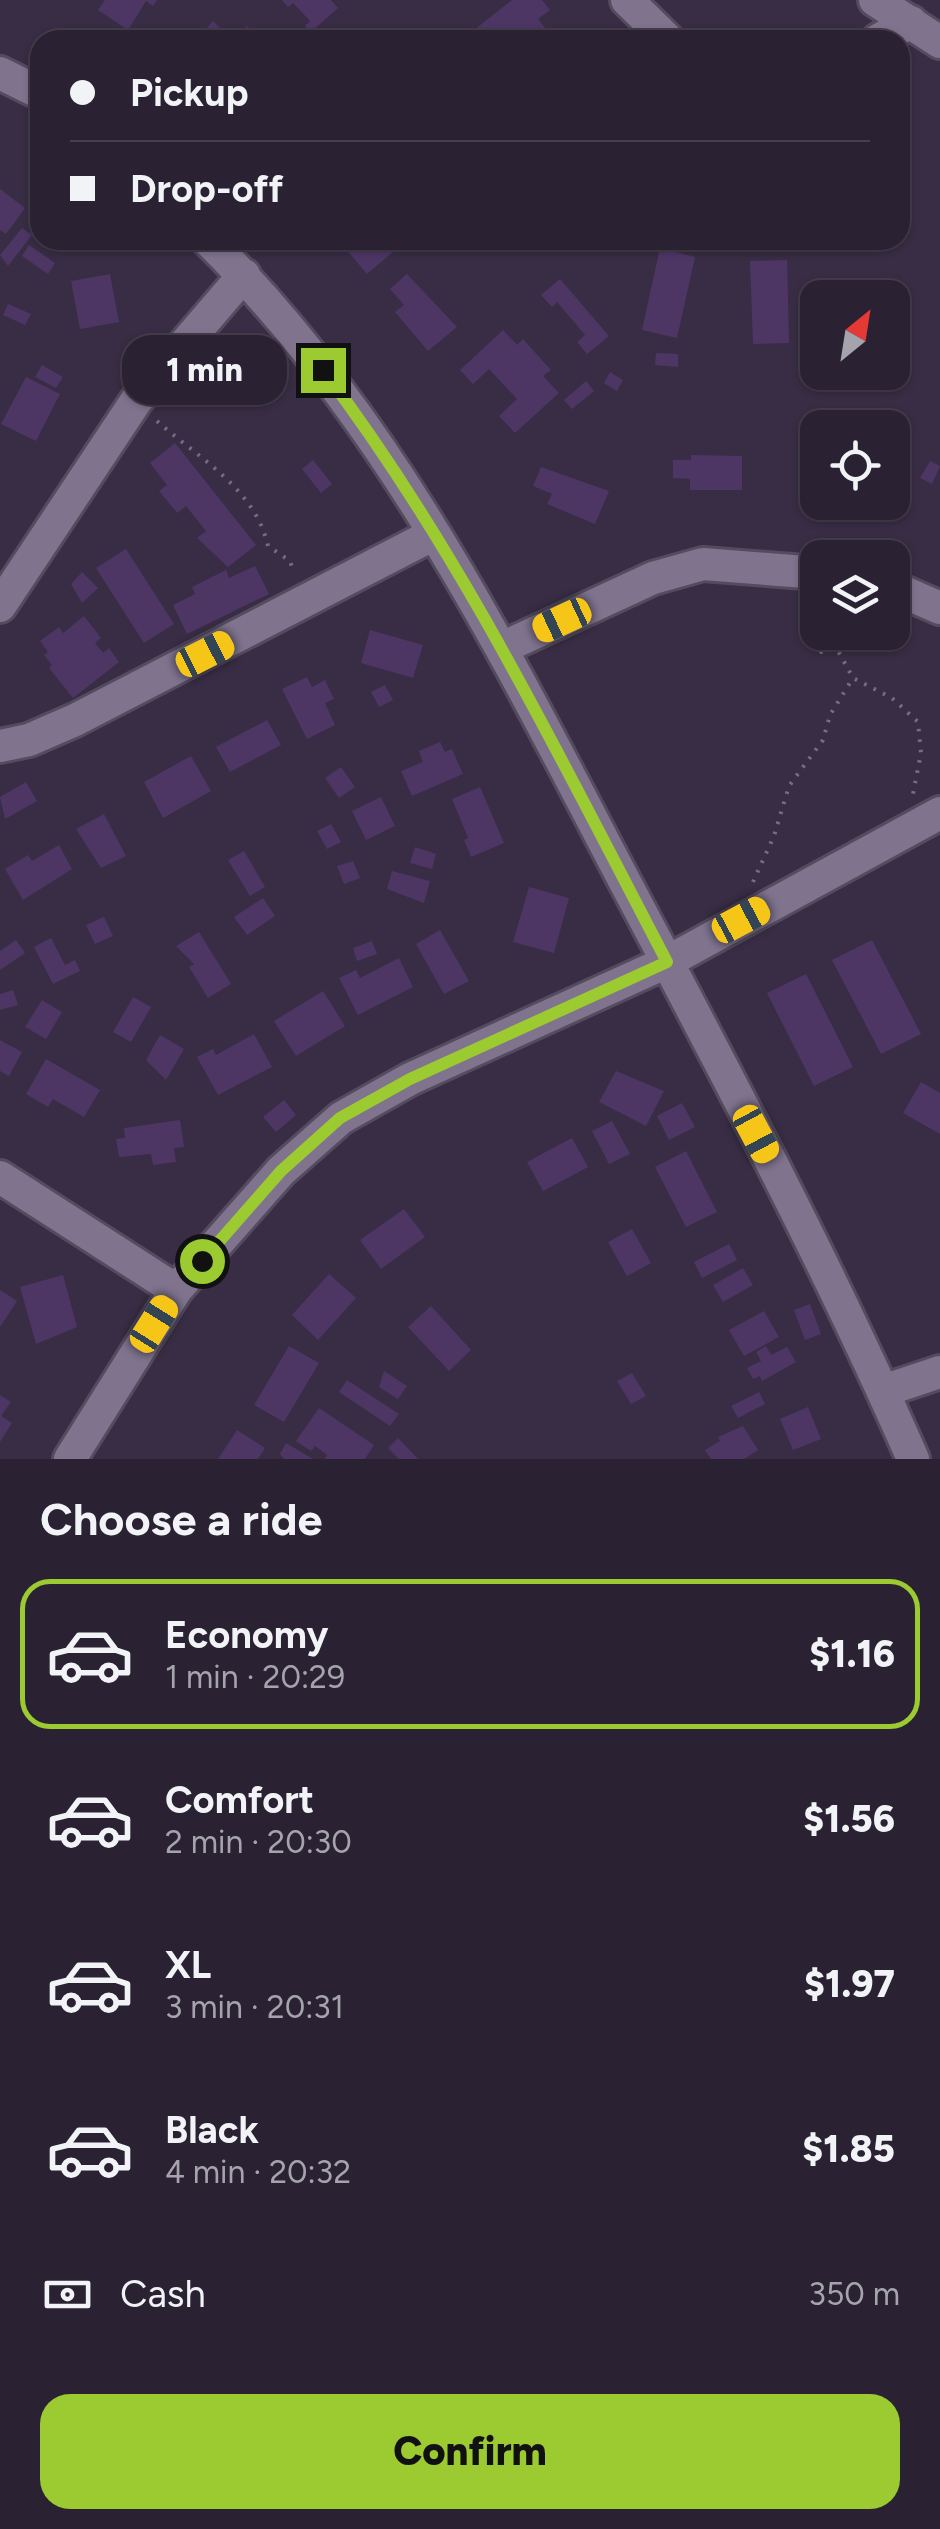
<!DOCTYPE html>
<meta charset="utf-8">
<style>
body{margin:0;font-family:Figtree,sans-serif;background:#362f3f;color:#f1f3f6;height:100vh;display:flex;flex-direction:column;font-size:38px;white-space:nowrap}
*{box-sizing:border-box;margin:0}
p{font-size:32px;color:#a5a4ac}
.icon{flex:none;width:55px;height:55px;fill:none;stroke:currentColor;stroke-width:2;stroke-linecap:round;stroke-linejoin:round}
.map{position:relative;height:1459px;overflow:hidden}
.panel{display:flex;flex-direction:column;background:#2a2233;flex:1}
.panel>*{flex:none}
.top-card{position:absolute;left:30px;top:30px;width:880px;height:220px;border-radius:30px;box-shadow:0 2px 8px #0004,0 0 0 2px #463f4e;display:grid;align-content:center;height:220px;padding:0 40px;background:#2a2233}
.needle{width:65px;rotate:30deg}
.tools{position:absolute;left:800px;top:280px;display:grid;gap:20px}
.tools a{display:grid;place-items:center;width:110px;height:110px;border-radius:20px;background:#2a2233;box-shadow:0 2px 8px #0004,0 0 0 2px #463f4e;font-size:50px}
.end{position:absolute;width:45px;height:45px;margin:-22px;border:12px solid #9cca31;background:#111;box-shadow:0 0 0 5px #111}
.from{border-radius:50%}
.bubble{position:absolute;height:70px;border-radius:30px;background:#2a2233;box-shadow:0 2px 8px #0004,0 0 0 2px #463f4e;font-size:32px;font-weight:800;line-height:70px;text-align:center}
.car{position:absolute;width:30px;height:60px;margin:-30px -15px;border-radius:12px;box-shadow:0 0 8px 2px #0007;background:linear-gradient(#f5c518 24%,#345 0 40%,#f5c518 0 76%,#345 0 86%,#f5c518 0)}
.top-card b{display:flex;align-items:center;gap:35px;height:95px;font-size:38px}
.top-card b+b{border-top:2px solid #463f4e}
.top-card i{width:25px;height:25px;background:#f1f3f6}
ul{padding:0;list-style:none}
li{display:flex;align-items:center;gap:30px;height:150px;margin:0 20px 15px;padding:0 20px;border:5px solid transparent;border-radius:30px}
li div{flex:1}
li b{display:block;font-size:38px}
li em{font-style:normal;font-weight:800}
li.active{border-color:#9cca31}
li>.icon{width:90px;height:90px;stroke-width:1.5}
h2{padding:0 40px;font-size:45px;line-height:120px}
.pay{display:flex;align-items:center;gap:25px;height:110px;padding:0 40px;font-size:38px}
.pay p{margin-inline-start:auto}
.action{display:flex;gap:20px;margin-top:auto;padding:20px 40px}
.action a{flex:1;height:115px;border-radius:30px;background:#9cca31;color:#111;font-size:40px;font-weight:800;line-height:115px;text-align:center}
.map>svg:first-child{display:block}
</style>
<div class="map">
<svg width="940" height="1459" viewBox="0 0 940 1459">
<rect width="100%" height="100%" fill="#382d44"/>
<path fill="#4d3664" d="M105,0H157L153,6L146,1L128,30L98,10Z
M282,0H331L338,8L311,32L305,26L310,21L293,3L288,7Z
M512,0H542L550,10L538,19L555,40H482L474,30Z
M213,21L221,29L211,40H196Z
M247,26L262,40H233Z
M0,189L25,208L6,234L0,230Z
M22,228L32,235L8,266L0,255Z
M338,240H385L394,251L367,274Z
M29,245L55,263L48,274L22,256Z
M660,248L695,257L677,338L642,330Z
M787,260L789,343L753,344L750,261Z
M110,274L119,322L80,329L71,281Z
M407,274L457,327L428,351L395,312L404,305L390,289Z
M560,279L609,336L587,354L577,342L585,335L557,302L552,307L541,295Z
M8,304L31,314L25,325L3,315Z
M503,330L517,345L523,339L551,370L543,376L559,393L515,433L499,416L517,399L489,369L473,384L460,370Z
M804,333H818V347H804Z
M656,353L678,354V367L655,365Z
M42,365L63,377L56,388L35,377Z
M610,372L623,380L617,391L604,383Z
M808,374L836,375L835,389L808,388Z
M26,377L60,394L36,441L1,424Z
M586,381L594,391L572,409L564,400Z
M175,443L256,545L228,567L197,538L206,531L186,506L177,513L159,491L167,485L150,463Z
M691,455L742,456V490H690V479L673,478V460H691Z
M313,460L332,484L321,493L302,469Z
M930,461L940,466L932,484L920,478Z
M804,466L818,468V487L801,484Z
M541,467L609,491L595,524L547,504L552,494L533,486Z
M126,549L174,624L144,643L96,568Z
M255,566L269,594L187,634L173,605L195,594L192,587L226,570L229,578Z
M82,572L98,588L82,603L71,584Z
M84,616L101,638L95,643L103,653L109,648L119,662L73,698L49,668L52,665L44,655L48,652L40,641L59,627L63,633Z
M370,630L423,645L413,678L361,663Z
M307,677L312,687L325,680L334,699L325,703L335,725L307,739L282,689Z
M385,685L393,700L379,707L371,692Z
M267,720L281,745L230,772L216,747Z
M440,742L445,752L452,749L463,774L412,796L401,771L423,762L419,751Z
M191,756L211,791L163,818L144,782Z
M341,767L355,787L339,798L325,778Z
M26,782L37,801L5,819L0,797Z
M480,787L504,843L471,857L464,840L468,838L452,799Z
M381,797L395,826L366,840L352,811Z
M104,814L126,856L101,868L76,829Z
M331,824L341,842L327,849L317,831Z
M59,845L72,869L23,900L5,869L28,855L32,861Z
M415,847L436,854L432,869L410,863Z
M244,851L265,887L250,896L228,860Z
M353,861L360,878L344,884L337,866Z
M392,871L430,881L424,903L387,889Z
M529,887L569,898L554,953L513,942Z
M263,898L275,916L247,935L234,917Z
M104,917L113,936L95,944L86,925Z
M440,930L469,981L444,994L416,944Z
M199,932L231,984L208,998L189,967L194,964L176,946Z
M51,938L65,965L75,960L80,971L53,984L34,947Z
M16,940L25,953L0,970V951Z
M872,940L921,1034L881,1054L832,960Z
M372,941L377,954L357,961L353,948Z
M399,958L413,987L358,1015L339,978L356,970L360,978Z
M806,974L853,1067L814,1086L767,993Z
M13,990L18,1005L0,1010V994Z
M323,991L345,1026L296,1056L274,1021Z
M133,997L151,1007L131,1042L113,1032Z
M42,1000L62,1012L46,1039L25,1027Z
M254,1034L272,1067L218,1095L197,1057L213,1049L216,1055Z
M160,1035L184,1049L166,1080L146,1060Z
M0,1040L22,1052L9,1076L0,1071Z
M46,1059L100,1090L84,1117L53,1099L48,1107L26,1094Z
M616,1071L664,1091L646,1126L599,1102Z
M921,1082L940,1093V1134L903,1113Z
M284,1100L296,1115L276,1132L263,1117Z
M682,1103L695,1127L669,1140L657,1116Z
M180,1120L184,1147L174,1148L176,1162L153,1165L151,1154L119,1157L116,1139L125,1138L124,1128Z
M612,1121L630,1154L609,1164L592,1131Z
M572,1138L588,1167L543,1191L527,1162Z
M686,1151L717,1212L686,1227L655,1167Z
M404,1209L425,1237L381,1269L360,1240Z
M632,1229L651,1263L627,1276L608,1242Z
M729,1244L737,1260L702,1278L694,1262Z
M743,1268L753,1285L723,1302L713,1285Z
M329,1274L356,1298L318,1340L292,1315Z
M63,1275L77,1327L36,1344L20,1287Z
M0,1290L17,1301L0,1327Z
M810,1304L821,1334L805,1340L794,1310Z
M431,1306L471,1350L449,1371L408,1327Z
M764,1311L779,1337L744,1356L729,1330Z
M289,1346L319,1363L284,1422L254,1405Z
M766,1346L771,1355L787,1347L796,1362L762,1381L760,1376L753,1379L747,1368L761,1361L756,1352Z
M384,1371L407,1386L398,1399L379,1387Z
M632,1373L646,1396L631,1404L617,1381Z
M347,1380L399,1414L390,1426L339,1392Z
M759,1392L765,1404L738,1418L731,1406Z
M0,1395L11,1402L1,1416L12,1423L0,1442Z
M808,1407L821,1439L793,1450L780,1419Z
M319,1408L374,1445L365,1459H325L327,1455L315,1446L311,1451L296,1441Z
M743,1426L758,1450L744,1459H711L705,1450L720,1441L718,1437Z
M237,1430L265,1448L258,1459H218Z
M398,1438L418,1459H399L388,1448Z
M286,1443L313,1459H284L280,1454Z"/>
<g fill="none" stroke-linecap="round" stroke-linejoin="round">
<g stroke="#544b5e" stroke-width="38">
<path id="minor" d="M627,0L668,40
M875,0L940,42
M878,40L911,22
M0,73L40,93
M208,240C392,421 507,658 626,884C726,1073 827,1263 913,1459
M892,587L940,608
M0,606L136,401L244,275
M502,648L653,578L703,564L818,573
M0,746L29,740L75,720L432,535
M0,1177L176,1290
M883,1391L940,1372
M70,1459L176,1290L281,1171L341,1118L410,1079L667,962L940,813"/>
</g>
<path stroke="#766d81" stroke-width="4" stroke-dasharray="2.5 8" stroke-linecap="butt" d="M157,421C198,458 255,488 268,546L290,561L294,573
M805,601L821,652L837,649L853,678L892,698L918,722L921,753L913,794
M753,882L774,836L789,786L823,740L830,715L853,678"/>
<use href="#minor" stroke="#7f738e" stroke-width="32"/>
</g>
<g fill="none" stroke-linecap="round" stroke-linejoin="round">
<path stroke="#9cca31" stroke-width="12" d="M202,1261L281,1171L340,1118L410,1079L667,962C561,760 461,552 323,370"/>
</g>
</svg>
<div class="tools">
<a><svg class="needle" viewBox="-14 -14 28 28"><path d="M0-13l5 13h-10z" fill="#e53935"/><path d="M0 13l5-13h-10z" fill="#a5a4ac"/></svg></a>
<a><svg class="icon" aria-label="locate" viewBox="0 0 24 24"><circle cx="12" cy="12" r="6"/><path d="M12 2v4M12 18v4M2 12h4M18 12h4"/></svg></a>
<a><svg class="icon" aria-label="layers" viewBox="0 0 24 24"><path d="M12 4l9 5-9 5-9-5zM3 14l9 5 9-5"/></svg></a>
</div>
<i class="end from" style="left:202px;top:1261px"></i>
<i class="end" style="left:323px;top:370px"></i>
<div class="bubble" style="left:122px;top:335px;width:165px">1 min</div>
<i class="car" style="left:562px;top:620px;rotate:245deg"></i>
<i class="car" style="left:205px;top:654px;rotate:63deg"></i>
<i class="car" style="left:741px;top:920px;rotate:62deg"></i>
<i class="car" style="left:756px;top:1134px;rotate:152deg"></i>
<i class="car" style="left:154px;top:1324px;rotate:32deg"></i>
<div class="top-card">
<b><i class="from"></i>Pickup</b>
<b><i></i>Drop-off</b>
</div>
</div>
<section class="panel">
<h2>Choose a ride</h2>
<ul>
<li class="active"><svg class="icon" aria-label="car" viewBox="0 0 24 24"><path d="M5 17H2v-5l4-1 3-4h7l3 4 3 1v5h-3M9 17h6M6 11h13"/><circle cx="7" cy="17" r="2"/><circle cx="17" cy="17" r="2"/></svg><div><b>Economy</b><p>1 min · 20:29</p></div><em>$1.16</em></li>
<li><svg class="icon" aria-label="car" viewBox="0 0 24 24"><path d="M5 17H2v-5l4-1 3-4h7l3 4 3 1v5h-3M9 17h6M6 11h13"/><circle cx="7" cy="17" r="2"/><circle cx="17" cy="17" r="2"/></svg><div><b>Comfort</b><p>2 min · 20:30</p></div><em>$1.56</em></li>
<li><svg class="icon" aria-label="car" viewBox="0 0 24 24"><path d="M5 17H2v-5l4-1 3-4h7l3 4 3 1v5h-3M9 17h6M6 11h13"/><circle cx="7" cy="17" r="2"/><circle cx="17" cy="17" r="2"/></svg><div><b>XL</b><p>3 min · 20:31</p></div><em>$1.97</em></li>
<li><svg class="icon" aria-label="car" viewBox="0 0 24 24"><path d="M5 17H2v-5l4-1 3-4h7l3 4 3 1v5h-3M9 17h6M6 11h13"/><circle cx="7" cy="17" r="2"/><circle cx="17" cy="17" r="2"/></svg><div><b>Black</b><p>4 min · 20:32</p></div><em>$1.85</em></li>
</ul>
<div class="pay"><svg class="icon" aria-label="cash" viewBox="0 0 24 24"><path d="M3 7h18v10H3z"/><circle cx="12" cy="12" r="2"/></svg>Cash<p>350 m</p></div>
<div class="action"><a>Confirm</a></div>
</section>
